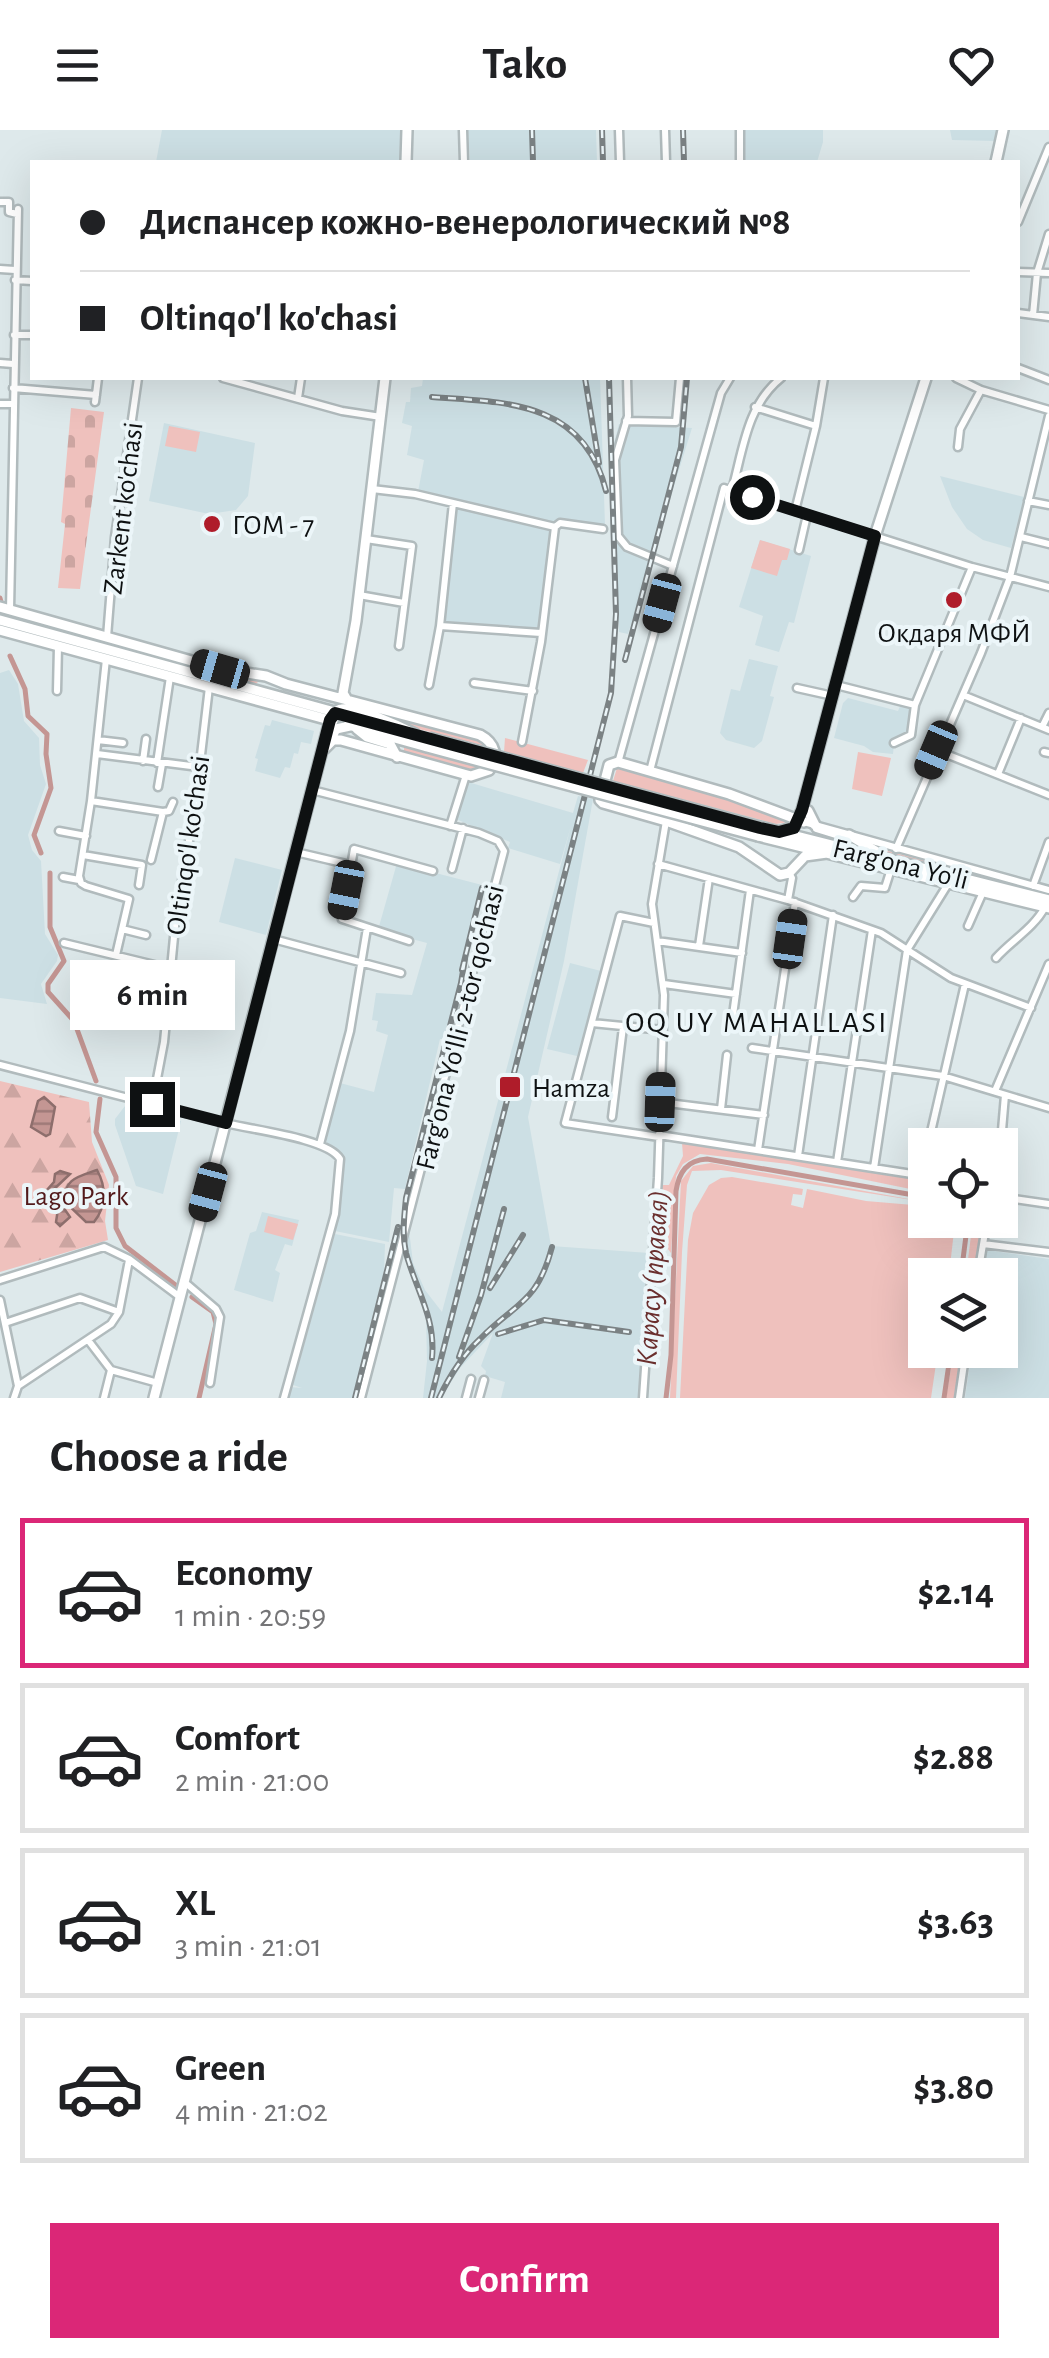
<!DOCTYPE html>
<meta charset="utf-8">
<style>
body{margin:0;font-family:"Alegreya Sans",sans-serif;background:#f2f2f2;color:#202124;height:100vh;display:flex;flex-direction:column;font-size:38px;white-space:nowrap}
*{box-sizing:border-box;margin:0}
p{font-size:32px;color:#757577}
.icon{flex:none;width:55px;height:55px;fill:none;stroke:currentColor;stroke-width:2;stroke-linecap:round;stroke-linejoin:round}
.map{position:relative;height:1268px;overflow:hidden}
.panel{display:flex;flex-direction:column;background:#fff;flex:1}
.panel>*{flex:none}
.hud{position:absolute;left:30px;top:30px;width:990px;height:220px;border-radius:0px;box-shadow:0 10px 40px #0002;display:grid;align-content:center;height:220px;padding:0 50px;background:#fff}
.fabs{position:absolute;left:908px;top:998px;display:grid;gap:20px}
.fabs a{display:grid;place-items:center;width:110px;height:110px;border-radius:0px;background:#fff;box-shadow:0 10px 40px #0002;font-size:50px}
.end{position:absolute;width:45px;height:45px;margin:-22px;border:12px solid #0e1112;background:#fff;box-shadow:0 0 0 5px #fff}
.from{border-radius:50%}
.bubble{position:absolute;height:70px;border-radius:0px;background:#fff;box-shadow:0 10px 40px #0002;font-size:32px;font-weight:600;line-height:70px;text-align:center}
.car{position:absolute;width:30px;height:60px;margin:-30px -15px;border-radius:12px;box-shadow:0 0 8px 2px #0007;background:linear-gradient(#222 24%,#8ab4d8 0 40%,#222 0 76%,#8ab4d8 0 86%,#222 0)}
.hud b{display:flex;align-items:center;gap:35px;height:95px;font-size:38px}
.hud b+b{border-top:2px solid #e0e0e0}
.hud i{width:25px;height:25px;background:#202124}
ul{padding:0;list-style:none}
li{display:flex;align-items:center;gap:30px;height:150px;margin:0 20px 15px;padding:0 30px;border:5px solid #e0e0e0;border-radius:0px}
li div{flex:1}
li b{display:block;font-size:38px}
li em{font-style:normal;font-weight:600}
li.on{border-color:#db2777}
li>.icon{width:90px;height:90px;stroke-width:1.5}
h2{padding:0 50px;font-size:45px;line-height:120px}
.button{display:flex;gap:20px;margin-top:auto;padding:20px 50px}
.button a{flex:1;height:115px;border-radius:0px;background:#db2777;color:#fff;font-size:40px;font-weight:600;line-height:115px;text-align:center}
header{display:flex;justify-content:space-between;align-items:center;height:130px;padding:0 50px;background:#fff;font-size:45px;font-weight:600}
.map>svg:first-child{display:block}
</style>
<header><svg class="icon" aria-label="menu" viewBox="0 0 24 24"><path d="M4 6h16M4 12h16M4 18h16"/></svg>Tako<svg class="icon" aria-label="heart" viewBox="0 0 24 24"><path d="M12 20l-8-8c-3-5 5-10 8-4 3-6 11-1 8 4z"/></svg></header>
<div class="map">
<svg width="1049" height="1268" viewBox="0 0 1049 1268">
<defs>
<pattern id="forest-firs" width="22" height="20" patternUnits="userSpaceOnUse" patternTransform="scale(2.5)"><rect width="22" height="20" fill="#efc1bd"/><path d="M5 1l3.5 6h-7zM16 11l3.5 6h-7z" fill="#cca5a1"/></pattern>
<pattern id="cemetery-stones" width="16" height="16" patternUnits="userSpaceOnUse" patternTransform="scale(2.5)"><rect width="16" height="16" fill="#efc1bd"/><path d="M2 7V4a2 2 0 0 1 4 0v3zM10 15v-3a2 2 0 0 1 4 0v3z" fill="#cca5a1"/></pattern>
<pattern id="water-rules" width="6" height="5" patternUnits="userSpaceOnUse" patternTransform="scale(2.5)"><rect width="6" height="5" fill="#c49693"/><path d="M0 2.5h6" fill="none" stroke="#9e7977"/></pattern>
</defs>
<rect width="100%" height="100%" fill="#dee9eb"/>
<path fill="#ccdfe4" d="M162,0H402L403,32H156Z
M468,0H596L597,32H470Z
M744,0H823V12L817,32H745Z
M950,0H996V11L952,10Z
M423,248H600L605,395L547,391L418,362L424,330L407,325L412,296L402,293L406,272H410L411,258L422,256Z
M164,293L255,313L248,366L236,380L209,384L149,371Z
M619,294L692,298L628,504L619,502L613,317Z
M940,346L1024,367L1011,418L983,410L967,399L952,377Z
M738,347L770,355L767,367L735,358Z
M454,378L554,401L541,500L441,493Z
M760,410L811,426L794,493L789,492L779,522L755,515L763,486L739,477Z
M749,529L778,536L770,566L774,567L762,611L754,618L726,610L720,603L731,559L740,561Z
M9,540L18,554L24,591L39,608L40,635L46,654L28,705L32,720L41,731L45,804L58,825L57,831L41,854L47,874L0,868V543Z
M848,568L898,581L901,574L919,579L912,606L894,614L893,624L873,622L864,616L834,608L843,573Z
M272,590L314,601L311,614L301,612L298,624L294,623L290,638L285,637L280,648L255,641L258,629L255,628L265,595L270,596Z
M468,652L573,683L578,666L593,669L564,831L528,987L551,1116L649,1123L640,1268H501L505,1252L485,1246L486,1241L481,1236L493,1203L460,1238L441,1268H423L427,1231L426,1186L403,1120L409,1100L413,1133L425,1160L442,1182L571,696L560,734L508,718L510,712L456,689Z
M235,728L282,740L266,805L219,792Z
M397,733L486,756L445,909H440L405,1059L394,1058L389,1112L335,1101L343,1029L337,1019L326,1013L340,953L374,962L388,905L376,901L378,891L372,890L376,863L412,865L427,813L378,800Z
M176,830L219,838L210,870L192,868V862L173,854Z
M570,833L601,841L577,926L547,919Z
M125,976L181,991L163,1064L136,1056L115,995V989Z
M262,1082L299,1090L292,1116L285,1114L275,1140L280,1143L273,1172L234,1160L250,1103L256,1101Z
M335,1104L385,1114L384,1141L359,1243L364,1245L358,1268H287L290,1257L302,1258L293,1255Z
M987,1120L1049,1129V1268H965L972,1220H1000V1145H983Z"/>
<path fill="#efc1bd" d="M169,296L200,302L196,322L165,316Z
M760,410L790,419L787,430H782L777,446L751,438Z
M0,484L257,548L258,552L255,554Z
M353,576L480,609L489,617L403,595Z
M505,608L588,630L583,643L504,622Z
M404,617L482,638L469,641L404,624Z
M858,622L891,628L882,666L852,659Z
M617,638L715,665L789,692L776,694L613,651Z
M869,716L1049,763V766L924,736Z
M682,1013L925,1050V1062L788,1034L700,1024L683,1034L676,1046L671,1123L668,1119L656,1121L659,1055H669L683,1026Z
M711,1033L925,1072L721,1040L692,1041L687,1055L682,1122L676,1268H670L681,1051L693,1036Z
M732,1047L803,1059L802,1065L793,1064L791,1075L803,1078L807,1059L866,1071L925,1076V1090H951L954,1101L949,1145H925V1220H938L931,1268H680L688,1110L693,1083L709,1055L721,1048Z
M268,1086L298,1094L293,1110L264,1102Z
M973,1090H983L975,1145H966Z
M954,1220H963L955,1268H946Z"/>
<path fill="url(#forest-firs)" d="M0,951L89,972L92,1012L109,1055L105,1091L108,1110L0,1142Z"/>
<path fill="url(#cemetery-stones)" d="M71,278L104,282L80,459L58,458L65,394L61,392Z"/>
<path fill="url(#water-rules)" stroke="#8d6e6c" stroke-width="2.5" d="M44,967L55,977L50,1004L46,1006L31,997L38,971Z
M97,1040C106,1056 107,1076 94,1092H86L65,1072C62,1049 80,1046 97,1040Z
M60,1041L70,1044L52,1061L70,1087L60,1096L56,1092L58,1079L47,1060L54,1052L55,1044Z"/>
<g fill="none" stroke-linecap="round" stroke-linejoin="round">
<path stroke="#c49693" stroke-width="5" d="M0,468L1,472
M10,526L25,559L28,586L47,604L46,624L51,658L34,705L41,723
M50,743V797L64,831L48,854V862L74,891L96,951
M100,969L96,1002L116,1047V1098L125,1116L178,1157
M961,1145L968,1090
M192,1167L213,1182L216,1194L199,1268
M666,1268L671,1225L676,1061C679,1042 687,1030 707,1029L925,1067
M944,1268L951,1220"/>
<g stroke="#b1bbbd" stroke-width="11">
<path id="minor" d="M463,0L464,32
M619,0L620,32
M665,0L666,32
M740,0V32
M0,72H9V82L17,84
M1018,92L1049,17
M0,139L15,140
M1018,142L1049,143
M15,150L32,151
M1018,183L1049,187
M1033,185L1037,143L1049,104
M14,205H32
M0,233L13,234
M1018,238L1049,250
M223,248L342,281L381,287
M627,248L628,286L615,330L618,406L627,417L673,436
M956,248L981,260L1049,280
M13,258L96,265
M298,268L301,248
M95,272L98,248
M0,274H13
M755,277L816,296
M626,291L676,292L680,248
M958,317L960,299L981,260
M372,359L415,364L555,397L560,393L603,399
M732,360C743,320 747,275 781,248
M1028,371L1049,375
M453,373L440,496L541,503
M795,381L816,296L824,248
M1021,407L1049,414
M366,409L412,416L399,516
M799,420L807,385
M359,465L404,473
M10,480L18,79
M107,507L115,407L138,248
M106,529L91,671L79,746L81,753L86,756L129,769L116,825
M474,553L533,561
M429,555L440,496
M836,555L915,575
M797,558L833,566
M57,561L58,516
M963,565L1049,600
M1042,597L1049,583
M98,610L123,613
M522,612L541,512L555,397
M894,613L911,605L915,575L972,437
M936,620L1049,665
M1044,622L1049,623
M97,624L199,637
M143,631L146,609
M157,633L170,547
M618,633L721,263L730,248
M650,641L724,358L972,437L1049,457
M998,644L1021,588
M158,657L162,634
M316,661L479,703L498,711L504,721L361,1268
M91,671L163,682L151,730
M163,682L169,681L173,672
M804,692L1049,760
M450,696L466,645
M816,699L842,707
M59,701L86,706
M896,719L981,523L1010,447L1049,286
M300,723L351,735
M83,725L142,735L139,755
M658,734L788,770L881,803L951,848L1031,878
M452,739L463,698
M63,747L79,750
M1033,756L1049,712
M853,767L861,756L885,758L891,739
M788,770L792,748L789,743
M654,793L620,786L565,993L659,1007
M968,796L983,762
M122,799L146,805
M277,810L401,843
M409,811L342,789L354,719L433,741
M657,811L742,823
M64,813L171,839
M699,816L709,748
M996,828C1011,811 1034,798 1045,777
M664,854L736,864
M85,875L166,896
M733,885L750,760
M592,893L663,900
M752,918L943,946L1049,978
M0,935L225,993
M995,961L1049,834
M660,972L764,985
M152,975L164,912L176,786L195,676L209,557
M721,979L727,925
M612,987L623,897
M230,994C255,1000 329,1009 340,1029L335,1084L284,1268
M659,1005L925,1046
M320,1014L350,901L367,798
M928,1015L965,854
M758,1020L795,772
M1000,1024L1005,965
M798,1026L833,785
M837,1032L872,800
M874,1038L907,820L948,754
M1000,1067L1049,1074
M983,1114L1049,1122
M978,1145L987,1090
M0,1150L104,1117L129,1129L180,1167
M188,1155L216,1179L220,1187L210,1253
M0,1170L18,1256
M5,1193L80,1168L119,1182
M88,1210L111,1240L158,1253
M14,1268L18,1256L111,1194L119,1182L129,1130
M104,1268L111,1240
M466,1268L471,1249
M479,1268L484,1250
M643,1268L658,1048L664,865L652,774L666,691
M959,1268L966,1220"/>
</g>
<g stroke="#b1bbbd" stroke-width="14">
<path id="major" d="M406,32L407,0
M996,32L1003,0
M0,477L220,539L266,546L286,554L480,605C495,613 499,627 489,640L471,646L341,610H333L324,619
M0,490L393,598
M0,500L333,591
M347,570L343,563L356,491L385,248
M348,595L427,617
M357,599L367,607L390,614L397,627
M329,612L336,599L350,596
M808,681L815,695
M804,692L729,664L618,632L609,635L600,670L603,673L666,691L739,717L780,745L789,743L805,726L827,723
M760,697L1049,770
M779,702L794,697L802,680L875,406L926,248
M849,705L879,723
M758,706L1049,778
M154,1268L330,590C333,585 335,580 342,579C356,576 401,597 415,604"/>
</g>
<use href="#minor" stroke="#fff" stroke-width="6"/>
<use href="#major" stroke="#fff" stroke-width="9"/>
<g stroke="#7b8284" stroke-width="6">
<path id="rail" d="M532,0L533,32
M602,0L603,32
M683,0L684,32
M585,248L599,333
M432,267C506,272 584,271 606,361
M625,530L681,317L687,248
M462,840L482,758
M490,1158L523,1105
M498,1204L544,1190L629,1202
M459,1227L481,1165L504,1079
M432,1228C436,1188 416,1160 406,1123C402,1105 404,1087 406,1068L461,853L465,829
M355,1268L398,1097
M431,1268L611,563L616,484L609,248
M439,1268C449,1247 463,1225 480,1209C516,1172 537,1174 552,1117"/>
</g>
<use href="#rail" stroke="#ecf6f9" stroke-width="2.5" stroke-dasharray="8" stroke-linecap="butt"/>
<g stroke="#b1bbbd" stroke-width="14" stroke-linecap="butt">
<path id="major-bridge" d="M429,608L760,697
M427,617L758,706"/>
</g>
<use href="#major-bridge" stroke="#fff" stroke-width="9"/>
</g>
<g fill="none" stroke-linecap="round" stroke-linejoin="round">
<path stroke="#0e1112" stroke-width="12" d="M152,974L226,993L330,590L335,583L760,698L779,702L794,698L802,680L875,406L752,367"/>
</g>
<g fill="#af1c2a" stroke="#ecf6f9" stroke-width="4">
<circle cx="212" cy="394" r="10"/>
<circle cx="954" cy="470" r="10"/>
<rect x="498" y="945" width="24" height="24" rx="5"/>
</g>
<g text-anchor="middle" stroke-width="8" stroke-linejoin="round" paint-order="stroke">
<g font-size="28" fill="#0e1112" stroke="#ecf6f9">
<text transform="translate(122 378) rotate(-83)" y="10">Zarkent ko'chasi</text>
<text transform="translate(187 715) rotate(-82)" y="10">Oltinqo'l ko'chasi</text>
<text transform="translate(901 733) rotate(14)" y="10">Farg'ona Yo'li</text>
<text transform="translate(459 897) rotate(-76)" y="10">Farg'ona Yo'lli 2-tor qo'chasi</text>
</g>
<g font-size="28" fill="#0e1112" stroke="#ecf6f9" text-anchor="start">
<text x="232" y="404">ГОМ - 7</text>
<text x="954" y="512" text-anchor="middle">Окдаря МФЙ</text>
<text x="532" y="967">Hamza</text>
</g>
<g font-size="28" fill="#52191a" stroke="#ecf6f9">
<text x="76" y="1075">Lago Park</text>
</g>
<g font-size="30" letter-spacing="2.5" fill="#0e1112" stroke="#ecf6f9">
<text x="757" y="902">OQ UY MAHALLASI</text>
</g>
<g font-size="30" font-style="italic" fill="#6a2f2e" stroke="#ecf6f9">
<text transform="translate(652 1148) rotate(-86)" y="10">Карасу (правая)</text>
</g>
</g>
</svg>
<div class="fabs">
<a><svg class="icon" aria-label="locate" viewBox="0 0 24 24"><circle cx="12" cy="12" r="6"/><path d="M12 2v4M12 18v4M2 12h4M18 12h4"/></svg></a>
<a><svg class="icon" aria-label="layers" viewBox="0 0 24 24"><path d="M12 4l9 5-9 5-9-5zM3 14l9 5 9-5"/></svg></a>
</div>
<i class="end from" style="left:752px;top:367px"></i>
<i class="end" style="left:152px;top:974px"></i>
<div class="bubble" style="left:70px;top:830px;width:165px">6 min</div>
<i class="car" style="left:662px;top:473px;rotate:195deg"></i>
<i class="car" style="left:220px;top:539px;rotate:286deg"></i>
<i class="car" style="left:936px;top:620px;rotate:203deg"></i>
<i class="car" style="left:346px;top:760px;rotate:191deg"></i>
<i class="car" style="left:790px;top:809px;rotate:8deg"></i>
<i class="car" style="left:660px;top:972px;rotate:2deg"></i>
<i class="car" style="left:208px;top:1062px;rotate:195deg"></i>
<div class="hud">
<b><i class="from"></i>Диспансер кожно-венерологический №8</b>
<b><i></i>Oltinqo'l ko'chasi</b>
</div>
</div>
<section class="panel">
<h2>Choose a ride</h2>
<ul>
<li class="on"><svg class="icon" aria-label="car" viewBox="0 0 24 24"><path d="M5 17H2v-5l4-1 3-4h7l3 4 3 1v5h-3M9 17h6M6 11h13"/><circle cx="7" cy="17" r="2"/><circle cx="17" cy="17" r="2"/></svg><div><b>Economy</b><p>1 min · 20:59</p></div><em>$2.14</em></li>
<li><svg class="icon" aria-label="car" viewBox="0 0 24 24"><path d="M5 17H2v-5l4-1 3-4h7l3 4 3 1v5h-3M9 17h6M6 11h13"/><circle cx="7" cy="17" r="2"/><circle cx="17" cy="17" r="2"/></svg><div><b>Comfort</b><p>2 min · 21:00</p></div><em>$2.88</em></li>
<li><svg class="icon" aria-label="car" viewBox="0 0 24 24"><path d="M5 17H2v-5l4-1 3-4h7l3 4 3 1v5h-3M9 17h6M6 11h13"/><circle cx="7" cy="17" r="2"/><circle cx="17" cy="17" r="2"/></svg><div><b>XL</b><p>3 min · 21:01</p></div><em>$3.63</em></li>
<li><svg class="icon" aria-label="car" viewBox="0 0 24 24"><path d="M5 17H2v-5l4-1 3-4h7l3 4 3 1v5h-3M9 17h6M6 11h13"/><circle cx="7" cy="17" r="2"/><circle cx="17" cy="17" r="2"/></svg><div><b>Green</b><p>4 min · 21:02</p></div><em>$3.80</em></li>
</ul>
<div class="button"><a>Confirm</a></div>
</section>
